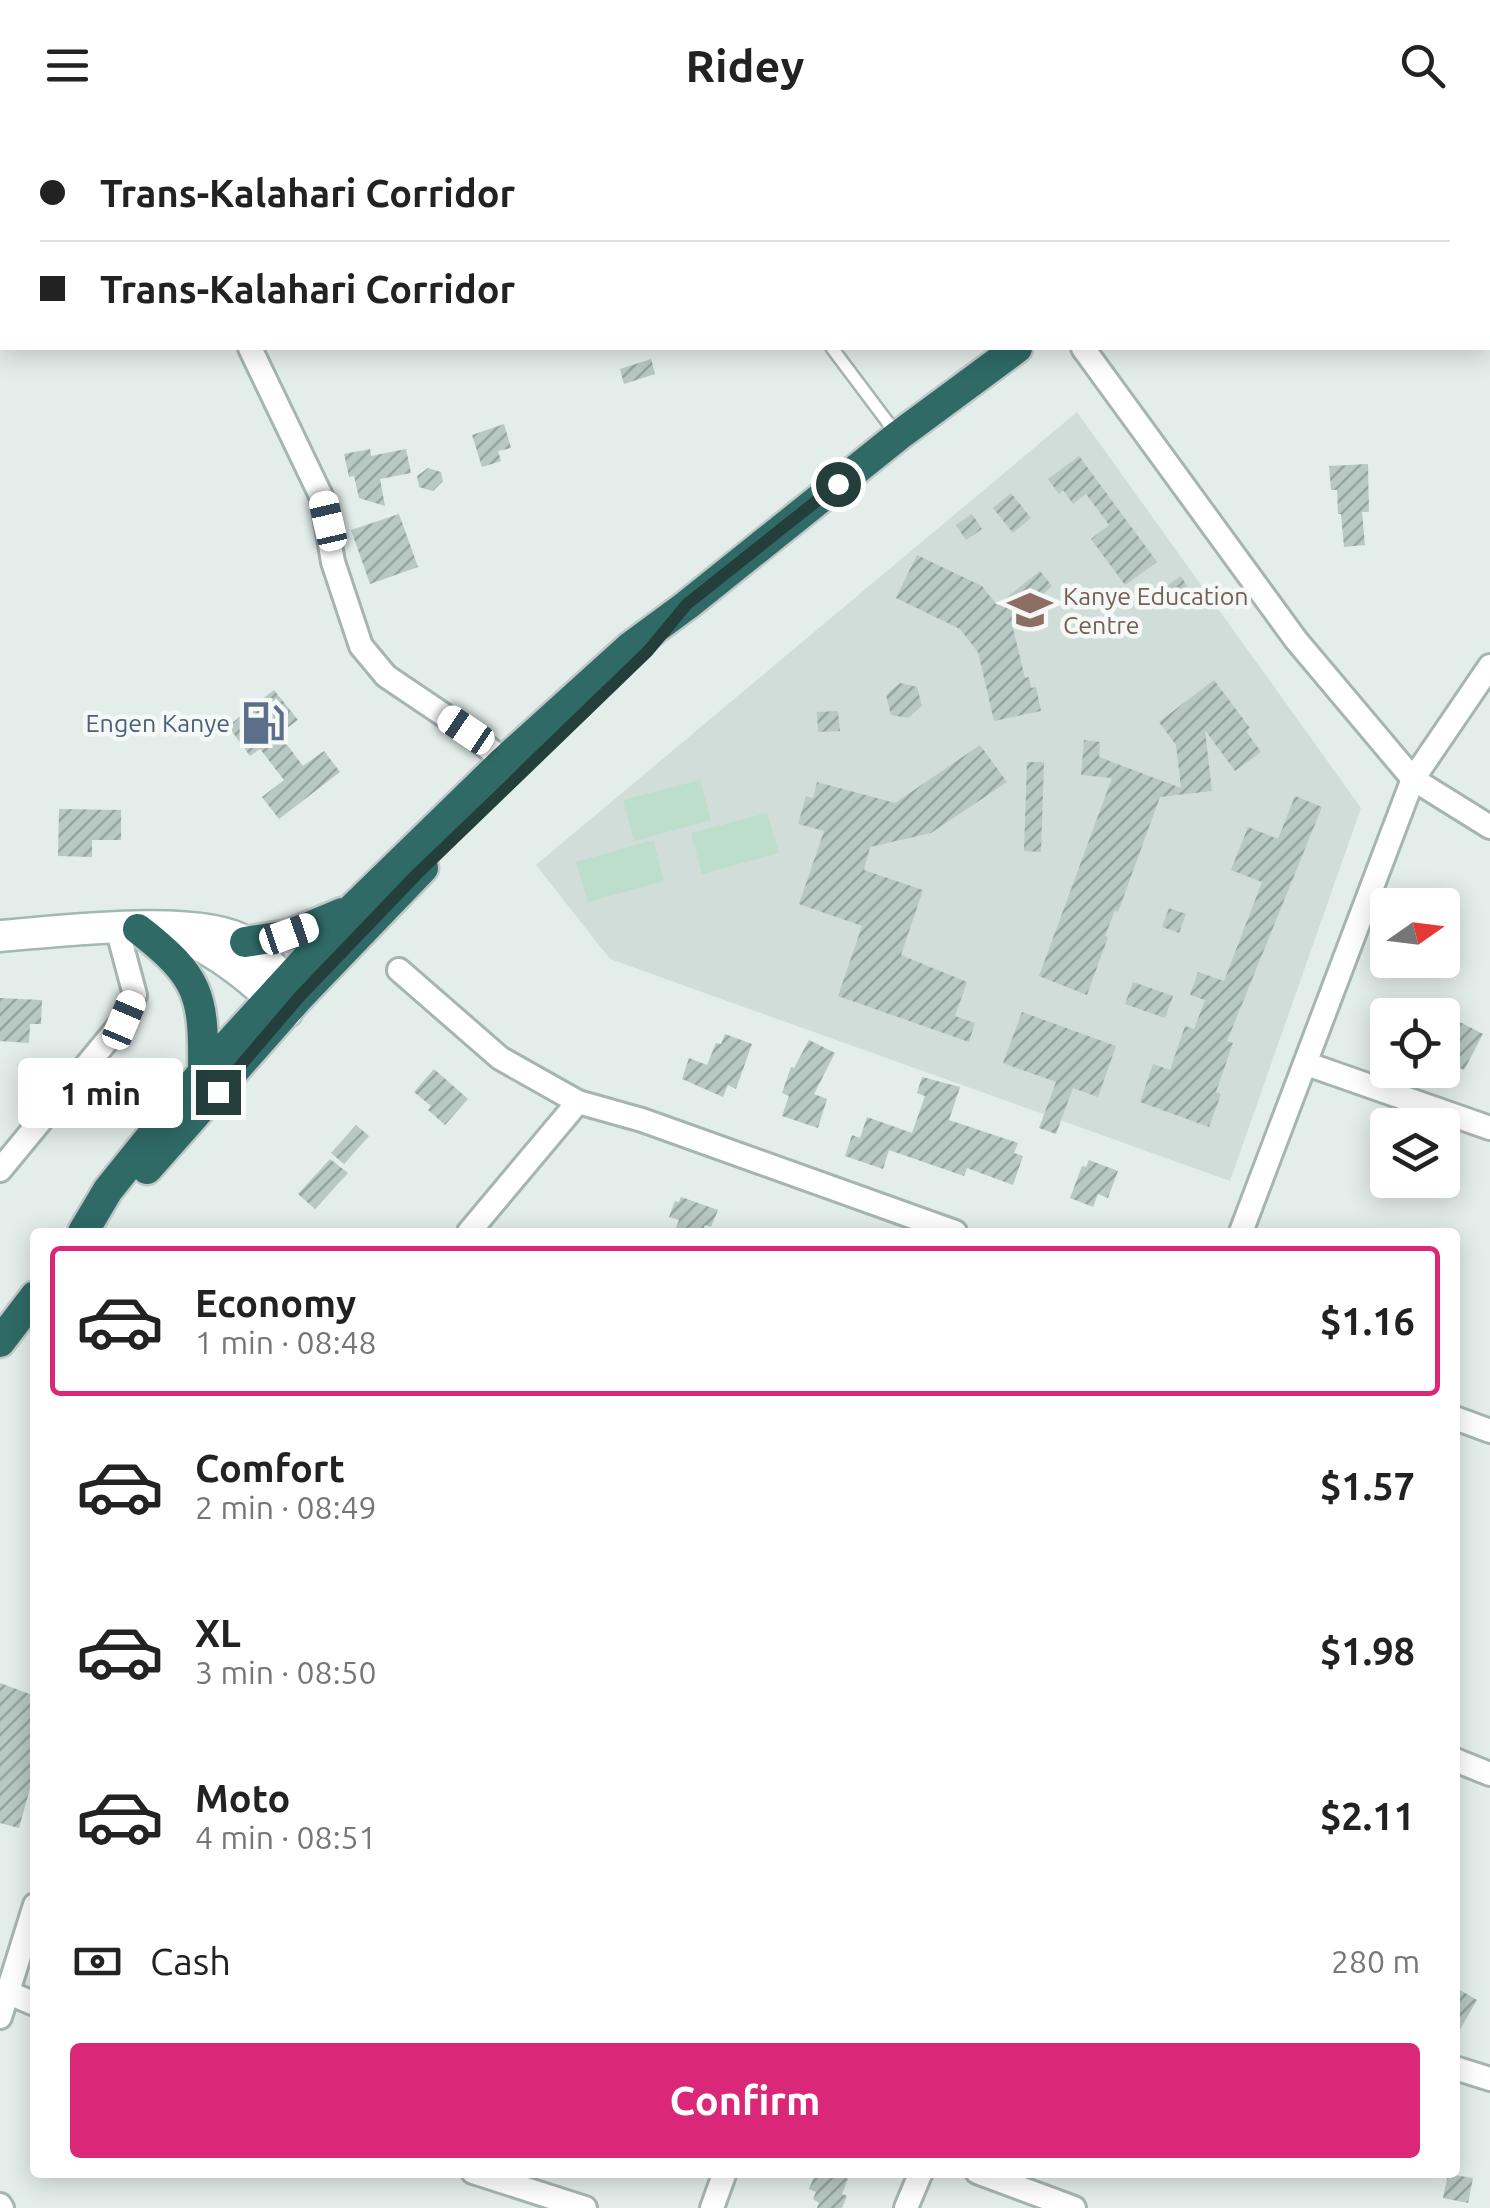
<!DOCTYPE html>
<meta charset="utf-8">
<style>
body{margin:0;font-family:Ubuntu,sans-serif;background:#f2f2f2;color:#222;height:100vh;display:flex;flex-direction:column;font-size:38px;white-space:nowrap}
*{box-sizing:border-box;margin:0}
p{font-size:32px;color:#767676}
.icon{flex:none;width:55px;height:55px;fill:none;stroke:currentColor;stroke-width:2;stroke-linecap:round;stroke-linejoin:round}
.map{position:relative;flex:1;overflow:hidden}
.panel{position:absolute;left:30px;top:1098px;width:1430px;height:950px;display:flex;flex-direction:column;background:#fff;border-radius:10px;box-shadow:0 5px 25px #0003}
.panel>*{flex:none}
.hud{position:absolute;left:0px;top:0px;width:1490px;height:220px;box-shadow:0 5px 25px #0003;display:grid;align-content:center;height:220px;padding:0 40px;background:#fff}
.needle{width:65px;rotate:76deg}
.fabs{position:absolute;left:1370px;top:758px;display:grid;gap:20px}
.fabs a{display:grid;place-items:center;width:90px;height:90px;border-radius:10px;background:#fff;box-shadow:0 5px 25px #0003;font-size:50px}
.end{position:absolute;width:45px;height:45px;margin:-22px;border:12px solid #233e3b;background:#fff;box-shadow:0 0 0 5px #fff}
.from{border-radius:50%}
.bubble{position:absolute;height:70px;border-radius:10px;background:#fff;box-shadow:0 5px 25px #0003;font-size:32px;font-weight:600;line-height:70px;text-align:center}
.car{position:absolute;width:30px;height:60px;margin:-30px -15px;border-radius:12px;box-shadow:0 0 8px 2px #0007;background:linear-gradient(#fff 24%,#345 0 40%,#fff 0 76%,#345 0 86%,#fff 0)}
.hud b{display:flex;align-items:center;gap:35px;height:95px;font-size:38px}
.hud b+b{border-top:2px solid #e0e0e0}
.hud i{width:25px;height:25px;background:#222}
ul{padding:18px 0 0;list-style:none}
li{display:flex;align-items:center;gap:30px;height:150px;margin:0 20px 15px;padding:0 20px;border:5px solid transparent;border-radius:10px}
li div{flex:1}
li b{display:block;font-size:38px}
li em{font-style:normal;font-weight:600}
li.on{border-color:#db2777}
li>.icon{width:90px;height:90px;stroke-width:1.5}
.pay{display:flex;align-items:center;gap:25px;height:110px;padding:0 40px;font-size:38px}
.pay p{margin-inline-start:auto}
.primary-button{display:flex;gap:20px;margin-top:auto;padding:20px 40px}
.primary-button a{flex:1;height:115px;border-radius:10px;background:#db2777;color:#fff;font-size:40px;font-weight:600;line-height:115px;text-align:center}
header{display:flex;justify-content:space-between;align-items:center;height:130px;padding:0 40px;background:#fff;font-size:45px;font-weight:600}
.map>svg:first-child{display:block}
</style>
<header><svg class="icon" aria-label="menu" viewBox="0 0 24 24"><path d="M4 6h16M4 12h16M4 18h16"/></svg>Ridey<svg class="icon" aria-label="search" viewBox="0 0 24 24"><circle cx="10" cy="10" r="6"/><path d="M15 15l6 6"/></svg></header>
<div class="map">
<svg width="1490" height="2078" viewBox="0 0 1490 2078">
<defs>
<pattern id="building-hatch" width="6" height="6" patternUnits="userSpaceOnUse" patternTransform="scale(2.5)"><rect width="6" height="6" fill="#b8c8c3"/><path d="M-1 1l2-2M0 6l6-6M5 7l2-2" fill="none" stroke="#95a4a0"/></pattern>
</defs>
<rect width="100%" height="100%" fill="#e3edea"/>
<path fill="#d1ddd9" d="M1077,282L1361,678L1230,1051L610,829L536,735Z"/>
<path fill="#bcdeca" d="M700,650L711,690L634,711L623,670Z
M767,683L779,723L702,744L691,703Z
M653,710L664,751L588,772L576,732Z"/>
<path fill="url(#building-hatch)" d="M651,229L655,244L624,254L620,239Z
M504,294L511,318L498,321L501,331L482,337L472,305Z
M370,319L371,326L406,319L411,343L380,349L385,376L359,368L354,346L349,347L344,324Z
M1079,326L1157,432L1125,455L1091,409L1109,395L1086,364L1073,374L1063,360L1059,364L1048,349Z
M1368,334L1369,382H1362L1365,415L1344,417L1341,384H1338L1337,360H1331L1329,336Z
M428,338L441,342L443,351L433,361L419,357L417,346Z
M1011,363L1031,388L1013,403L993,378Z
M399,384L418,437L370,454L351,400Z
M972,384L982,399L966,410L956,395Z
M917,425L982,456L997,475L1040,441L1052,456L1012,494L1025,548L1029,547L1031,558L1036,557L1041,581L994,591L978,522L960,499L896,468Z
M1181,446L1190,461L1170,474L1161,460Z
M1214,550L1250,598L1246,601L1261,622L1235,641L1205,600L1212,661L1160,667L1118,782L1115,780L1105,806L1108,807L1087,865L1039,846L1112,648L1081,645L1084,610L1100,612L1099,627L1181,658L1176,615L1159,592Z
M900,553L917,557L922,576L908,588L891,585L886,565Z
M274,560L298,590L279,604L303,636L324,621L340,642L279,689L262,667L284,650L260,619L250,626L228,596Z
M838,581L840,601L818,602L817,582Z
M980,615L1007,652L931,703L870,717L864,740L923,760L901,825L967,852L955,886L975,893L969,912L838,866L862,796L799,774L824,701L798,694L806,666L813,668L817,652L895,673Z
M1027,632H1044L1041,722L1024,721Z
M1295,666L1322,677L1227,911L1233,913L1216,962L1221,964L1209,997L1140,972L1153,934L1170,940L1185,896L1194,899L1205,870L1190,865L1198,842L1224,851L1262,752L1231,740L1248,697L1278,709Z
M59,679L121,680V710H92V727L58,726Z
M1169,778L1186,784L1179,803L1162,797Z
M1133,852L1173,866L1165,888L1125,874Z
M0,868L42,870L41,894H30L29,913L0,911Z
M1022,882L1116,916L1098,967L1073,958L1056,1004L1039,998L1056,952L1003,933Z
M1454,889L1483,904L1464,940L1442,929V909Z
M725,904L752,914L736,959L728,955L723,967L682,949L689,928L707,935L716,913L721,914Z
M809,910L835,923L814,964L827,969L818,998L782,986L789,966L782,963L791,937L794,938Z
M434,939L468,969L445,995L428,980L431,976L414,962Z
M922,947L960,957L949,990L1018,1013L1014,1023L1023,1026L1013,1055L967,1038L964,1046L889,1020L883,1039L845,1026L852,1005L860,1008L867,987L912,1003L925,966L917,963Z
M356,995L369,1006L344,1034L331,1023Z
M330,1029L348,1043L315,1079L298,1064Z
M1089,1030L1118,1041L1108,1068L1098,1064L1093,1077L1070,1068L1082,1036L1086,1037Z
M681,1067L718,1080L711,1097L705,1095L702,1102H674L679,1090L669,1087L675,1071L679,1072Z
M0,1553L35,1566V1657L31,1655L19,1698L0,1693Z
M1455,1857L1477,1870L1455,1908Z
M816,2042H834L848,2049L842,2064L847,2066L842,2078H817L819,2073L813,2069L816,2062L809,2059Z
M1448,2044L1473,2048L1468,2073L1443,2068Z"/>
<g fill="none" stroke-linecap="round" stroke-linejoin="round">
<g stroke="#a6b5b2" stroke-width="16">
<path id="lane" d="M397,0V2
M714,0L715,2
M832,218L898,306"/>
</g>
<g stroke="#a6b5b2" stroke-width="28">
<path id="street" d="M117,2L118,0
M250,218L322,368L333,432L361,516L386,546L466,600L504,631
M1083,218L1296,510L1413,649L1490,697
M399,840L500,928L578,972L642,990L955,1102
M1307,934L1490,998
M0,1040L124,890L135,865L117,798
M469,1102L578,972
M1241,1102L1413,649L1490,536
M1455,1288L1490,1301
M1455,1630L1490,1644
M9,1863L35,1874
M0,1887L35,1775
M1455,1938L1490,1949
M473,2042L585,2078
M977,2042L1074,2078
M0,2075L2,2078
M712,2078L725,2042
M906,2078L921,2042"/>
</g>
<g stroke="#a1b8b4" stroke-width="35">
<path id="secondary" d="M178,805C220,822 254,852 287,882
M0,806C53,802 203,783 245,812C265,826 282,849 300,866"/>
</g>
<g stroke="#c1c9c8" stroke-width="35">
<path id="highway" d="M1293,2L1296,0
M138,799C200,847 204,865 203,942
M245,812L289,805L342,783
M147,1039L300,866L423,738
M83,1102L108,1060L203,942L352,779L504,631L630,517L687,475L898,306L1017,218
M0,1212L35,1166"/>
</g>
<use href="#lane" stroke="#fff" stroke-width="11"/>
<use href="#street" stroke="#fff" stroke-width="22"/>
<use href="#secondary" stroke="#fff" stroke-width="30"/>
<use href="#highway" stroke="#2f6a66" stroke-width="30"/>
</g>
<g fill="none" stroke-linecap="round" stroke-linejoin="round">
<path stroke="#233e3b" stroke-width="12" d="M218,962L300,866L416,745L648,521L687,474L838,354"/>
</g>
<defs>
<g id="school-bare" transform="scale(3.45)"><path d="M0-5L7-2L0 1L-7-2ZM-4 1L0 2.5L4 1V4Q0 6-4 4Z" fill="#8d6e63" stroke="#f4f9f7" stroke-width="2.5" paint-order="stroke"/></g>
<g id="fuel-bare" transform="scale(3.45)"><path d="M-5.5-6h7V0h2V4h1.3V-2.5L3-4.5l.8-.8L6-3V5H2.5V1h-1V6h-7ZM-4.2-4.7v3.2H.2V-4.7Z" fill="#5c6f8a" stroke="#f4f9f7" stroke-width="2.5" paint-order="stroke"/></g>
</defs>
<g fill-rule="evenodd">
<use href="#school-bare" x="1030" y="480"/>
<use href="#fuel-bare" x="263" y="593"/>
</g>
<g text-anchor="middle" stroke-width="9" stroke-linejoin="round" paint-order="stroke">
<g font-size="25" fill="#785e54" stroke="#f4f9f7" text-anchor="start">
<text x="1063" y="475">Kanye Education<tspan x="1063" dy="29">Centre</tspan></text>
</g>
<g font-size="25" fill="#4e5e75" stroke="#f4f9f7" text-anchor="end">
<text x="230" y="602">Engen Kanye</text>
</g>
</g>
</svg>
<div class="fabs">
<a><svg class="needle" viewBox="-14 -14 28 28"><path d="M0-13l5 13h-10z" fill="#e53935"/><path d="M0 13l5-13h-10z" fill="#767676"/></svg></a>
<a><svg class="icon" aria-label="locate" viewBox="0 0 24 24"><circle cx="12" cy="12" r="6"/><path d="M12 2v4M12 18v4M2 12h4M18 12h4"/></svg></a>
<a><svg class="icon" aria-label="layers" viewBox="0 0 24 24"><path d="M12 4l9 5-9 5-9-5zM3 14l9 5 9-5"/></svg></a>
</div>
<i class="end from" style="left:838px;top:354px"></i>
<i class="end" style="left:218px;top:962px"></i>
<div class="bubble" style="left:18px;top:928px;width:165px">1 min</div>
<i class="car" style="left:328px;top:391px;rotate:347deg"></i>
<i class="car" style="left:466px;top:600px;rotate:304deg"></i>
<i class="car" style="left:289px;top:804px;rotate:71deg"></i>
<i class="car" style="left:124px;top:890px;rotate:23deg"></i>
<div class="hud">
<b><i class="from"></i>Trans-Kalahari Corridor</b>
<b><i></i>Trans-Kalahari Corridor</b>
</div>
<section class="panel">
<ul>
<li class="on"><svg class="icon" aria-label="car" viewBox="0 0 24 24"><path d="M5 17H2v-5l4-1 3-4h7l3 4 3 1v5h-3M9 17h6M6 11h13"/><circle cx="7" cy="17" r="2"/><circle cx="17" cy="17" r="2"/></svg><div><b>Economy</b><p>1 min · 08:48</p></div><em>$1.16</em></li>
<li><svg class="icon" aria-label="car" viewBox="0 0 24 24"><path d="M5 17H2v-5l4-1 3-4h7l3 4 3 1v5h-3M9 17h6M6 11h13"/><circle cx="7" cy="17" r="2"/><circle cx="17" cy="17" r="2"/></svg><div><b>Comfort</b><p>2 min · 08:49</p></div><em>$1.57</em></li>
<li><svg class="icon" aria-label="car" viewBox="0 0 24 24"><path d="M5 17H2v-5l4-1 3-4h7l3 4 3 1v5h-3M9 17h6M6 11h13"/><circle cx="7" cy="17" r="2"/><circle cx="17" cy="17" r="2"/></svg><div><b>XL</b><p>3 min · 08:50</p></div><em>$1.98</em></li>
<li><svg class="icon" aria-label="car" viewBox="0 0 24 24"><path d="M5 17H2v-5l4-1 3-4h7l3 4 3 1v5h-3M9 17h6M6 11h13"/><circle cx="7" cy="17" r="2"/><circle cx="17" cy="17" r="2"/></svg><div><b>Moto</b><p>4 min · 08:51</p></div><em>$2.11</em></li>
</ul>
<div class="pay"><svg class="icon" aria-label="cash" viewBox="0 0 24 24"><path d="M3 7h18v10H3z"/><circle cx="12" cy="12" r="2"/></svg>Cash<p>280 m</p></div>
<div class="primary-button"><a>Confirm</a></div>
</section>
</div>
